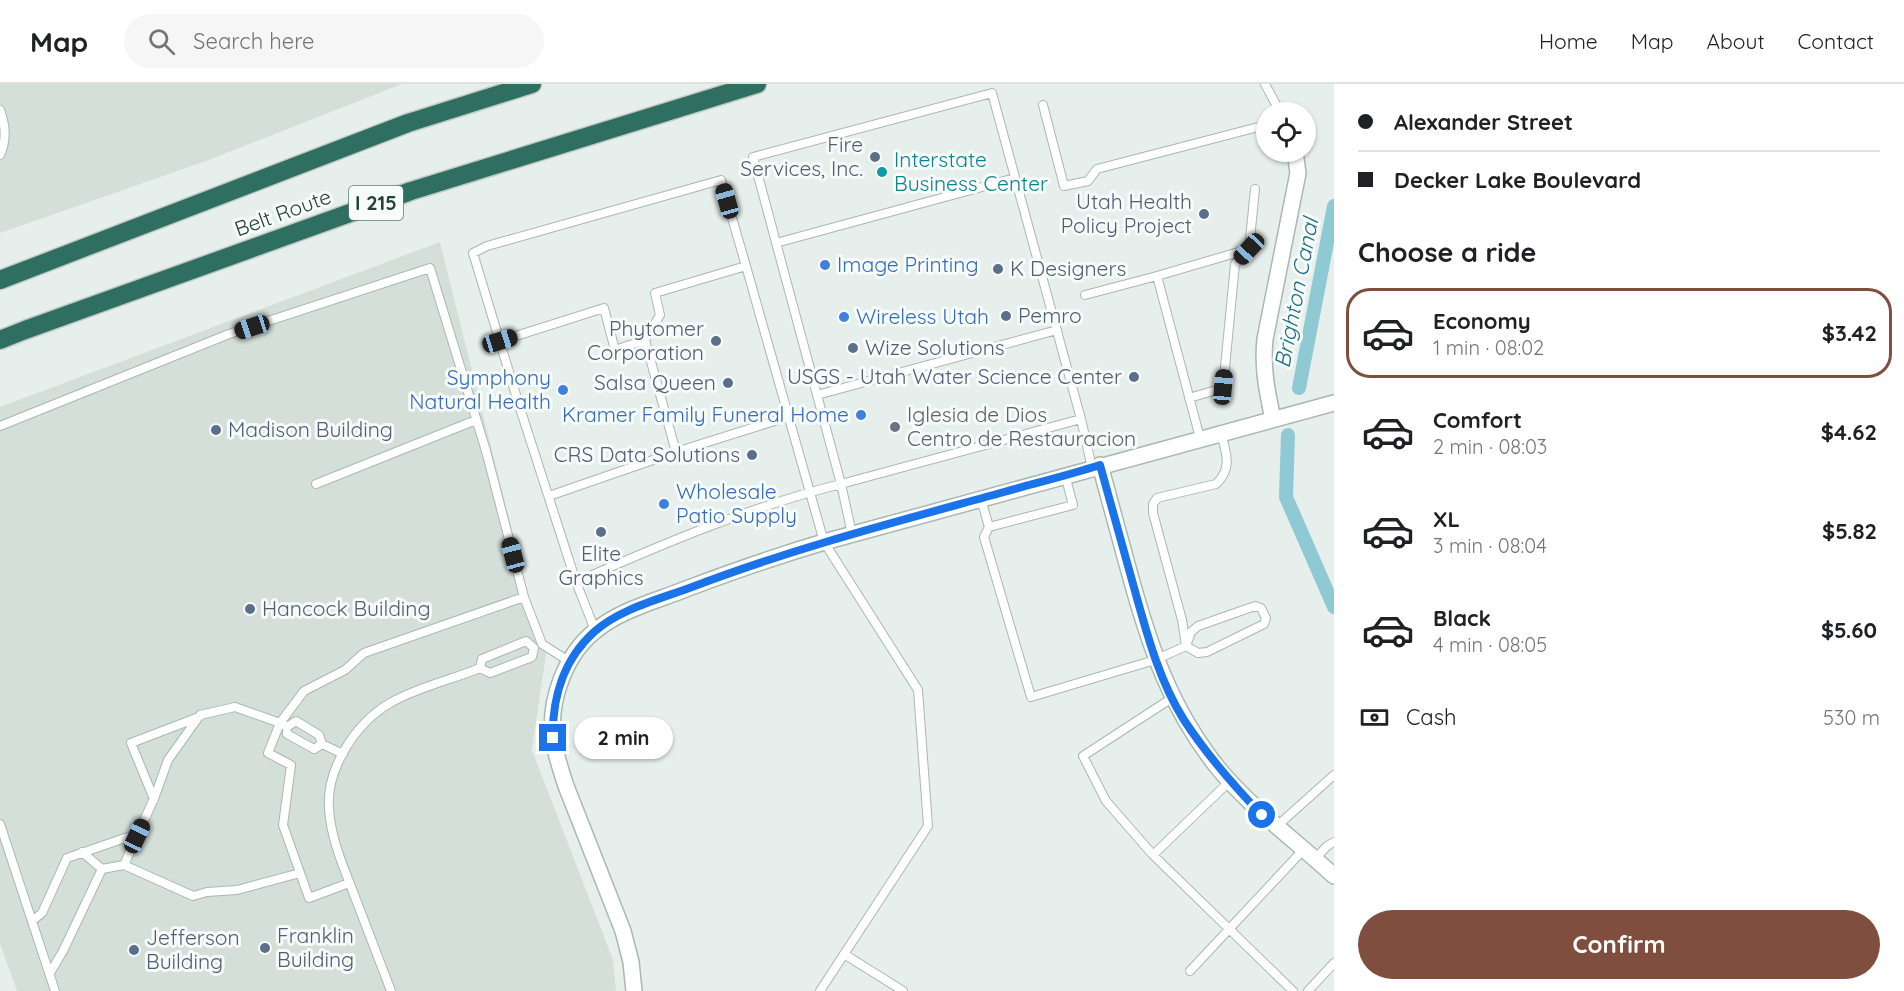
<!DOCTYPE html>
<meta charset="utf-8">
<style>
body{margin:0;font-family:Quicksand,sans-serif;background:#f6f6f6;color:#202124;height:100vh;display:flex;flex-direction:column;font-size:22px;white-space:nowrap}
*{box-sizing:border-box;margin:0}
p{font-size:20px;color:#757577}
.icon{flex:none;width:33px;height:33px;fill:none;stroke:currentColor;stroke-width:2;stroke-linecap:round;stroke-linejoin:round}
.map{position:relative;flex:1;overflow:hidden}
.details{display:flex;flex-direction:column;background:#fff;width:570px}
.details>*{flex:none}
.hud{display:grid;align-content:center;height:132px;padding:0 24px;background:#fff}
.tools{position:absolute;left:1256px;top:18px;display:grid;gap:12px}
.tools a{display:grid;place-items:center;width:60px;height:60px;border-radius:50%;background:#fff;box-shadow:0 2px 4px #0004;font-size:30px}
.end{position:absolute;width:27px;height:27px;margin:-14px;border:8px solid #1a73e8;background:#fff;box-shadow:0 0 0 3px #fff}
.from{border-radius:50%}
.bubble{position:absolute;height:42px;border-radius:21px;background:#fff;box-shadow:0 2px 4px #0004;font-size:20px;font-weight:700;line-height:42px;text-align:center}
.car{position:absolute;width:18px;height:36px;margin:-18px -9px;border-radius:8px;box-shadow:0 0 4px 2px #0007;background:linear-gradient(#222 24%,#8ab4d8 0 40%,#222 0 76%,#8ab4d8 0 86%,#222 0)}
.hud b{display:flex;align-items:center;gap:21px;height:57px;font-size:22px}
.hud b+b{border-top:2px solid #e0e0e0}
.hud i{width:15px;height:15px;background:#202124}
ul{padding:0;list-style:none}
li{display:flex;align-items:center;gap:18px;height:90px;margin:0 12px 9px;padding:0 12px;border:3px solid transparent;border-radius:24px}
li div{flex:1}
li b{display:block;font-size:22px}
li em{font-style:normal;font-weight:700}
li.on{border-color:#7f4e3f}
li>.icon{width:54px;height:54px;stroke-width:1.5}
h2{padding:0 24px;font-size:27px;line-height:72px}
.pay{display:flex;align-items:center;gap:15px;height:66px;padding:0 24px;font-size:22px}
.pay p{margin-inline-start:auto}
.action{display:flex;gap:12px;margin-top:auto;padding:12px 24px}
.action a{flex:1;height:69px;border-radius:36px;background:#7f4e3f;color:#fff;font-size:24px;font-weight:700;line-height:69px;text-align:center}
header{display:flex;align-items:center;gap:36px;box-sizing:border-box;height:84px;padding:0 30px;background:#fff;border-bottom:2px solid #e0e0e0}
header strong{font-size:28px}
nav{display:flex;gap:33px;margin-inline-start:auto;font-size:21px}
.search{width:420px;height:54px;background:#f6f6f6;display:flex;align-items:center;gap:15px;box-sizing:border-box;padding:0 21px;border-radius:33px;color:#757577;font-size:22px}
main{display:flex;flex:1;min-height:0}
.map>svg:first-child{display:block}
</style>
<header>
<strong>Map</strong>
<div class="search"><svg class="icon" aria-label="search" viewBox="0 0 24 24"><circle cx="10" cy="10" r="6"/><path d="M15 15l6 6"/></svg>Search here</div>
<nav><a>Home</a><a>Map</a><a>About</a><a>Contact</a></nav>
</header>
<main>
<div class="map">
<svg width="1334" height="907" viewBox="0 0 1334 907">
<rect width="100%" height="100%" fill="#e6efeb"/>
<path fill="#d4dfda" d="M0,0H402L206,77L0,149Z
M440,158L536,542L546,570L532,666L613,876L616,907H17L0,860V323Z"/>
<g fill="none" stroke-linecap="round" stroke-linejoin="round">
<path stroke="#8ec9d4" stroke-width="14" d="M1299,304L1334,122
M1288,351L1286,413L1334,523"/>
<g stroke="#a8b8b2" stroke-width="10">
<path id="service" d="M1265,0L1280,28
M992,9L1081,335L841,400L753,73Z
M1043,21L1064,102L1088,97L1097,85L1266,41
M0,26C6,42 7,56 0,71
M776,159L1015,94
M746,182L721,96L487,162L473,169L519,321L576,498C663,460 749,423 841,400L852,450
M1085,211L1157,192
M500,257L604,224L615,266L645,256
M817,311L1057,246
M1189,314L1223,304L1235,180L1248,166
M787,333L676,368L645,256L660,231L655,209L746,182L824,458L918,606L928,742L820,907
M1081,335L1092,384
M0,342L229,250L430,184L486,367L524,513L542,560L570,578
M1200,354L1157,192L1249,165L1255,105
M316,400L476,336
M549,412L676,368
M981,415L989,443L984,453L1031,613L1155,576L1186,562L1191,548L1198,542L1255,522L1261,524L1266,534L1264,540L1207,568L1198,569L1186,562L1182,536L1153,429V420L1157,414L1216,400C1233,384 1226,369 1221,349
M989,443L1073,421L1065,391
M576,498L595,546
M526,557L534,564L532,573L490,589L480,584L482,575Z
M1172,614L1083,672L1106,717L1153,771L1230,697
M287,643L280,639L268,669L291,681L283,741L309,814L349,799
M322,660L314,665L287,650V643L296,637L319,651L322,660L343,670
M154,715L131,659L199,633
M0,740L55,907
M1276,743L1334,691
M82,768L102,785
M1153,771L1293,907
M1315,775L1327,762L1334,758
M124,781L193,812L207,808L237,806L300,789
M32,837L42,829L67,774L125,754L137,752
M844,870L903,907
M1190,887L1304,765
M50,889L63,867L102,785L124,781L155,712L168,676L200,631L235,623L280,639L304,607L345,586L364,569L524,513
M391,907C379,876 367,844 355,813C344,784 331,756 329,725C326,684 356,639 390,619C418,603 451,596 480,584
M1308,907L1334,879"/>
</g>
<g stroke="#a8b8b2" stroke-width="18">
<path id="minor" d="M1273,335C1267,308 1262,283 1265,255L1298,89L1295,68
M1100,381C1110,418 1120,454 1130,491C1150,563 1170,624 1218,684C1252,725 1295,756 1334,792
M634,907L631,878L623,847L566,702C561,686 555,670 553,653C549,616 565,571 595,547C620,526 656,517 686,505C731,488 777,472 824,458L1334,319"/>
</g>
<g stroke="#c2cac8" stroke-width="21">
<path id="motorway" d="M0,196L408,39L532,0
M0,256L25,246L411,107L757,0"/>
</g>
<use href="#service" stroke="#fff" stroke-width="8"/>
<use href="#minor" stroke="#fff" stroke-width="15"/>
<use href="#motorway" stroke="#2f6f62" stroke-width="18"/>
</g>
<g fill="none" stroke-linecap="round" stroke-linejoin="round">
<path stroke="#1a73e8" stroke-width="8" d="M553,654C552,615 563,576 594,548C619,525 660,515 692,503C794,464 899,437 1004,408C1036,399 1069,391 1100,381C1111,421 1122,460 1133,500C1146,546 1158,595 1184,636C1207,671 1233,701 1262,731"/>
</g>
<g fill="#5c6f8a" stroke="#f7fbf9" stroke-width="2">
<circle cx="875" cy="73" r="6"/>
<circle cx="1204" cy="130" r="6"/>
<circle cx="998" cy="185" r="6"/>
<circle cx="1006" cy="232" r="6"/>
<circle cx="716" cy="257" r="6"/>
<circle cx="853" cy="264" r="6"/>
<circle cx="1134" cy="293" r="6"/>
<circle cx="728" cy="299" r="6"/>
<circle cx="216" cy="346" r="6"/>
<circle cx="752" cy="371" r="6"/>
<circle cx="601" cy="448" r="6"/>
<circle cx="250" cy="525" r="6"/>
<circle cx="265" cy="864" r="6"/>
<circle cx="134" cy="866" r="6"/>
</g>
<circle fill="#0f9aa8" stroke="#f7fbf9" stroke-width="2" cx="882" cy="88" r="6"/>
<g fill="#3f7fe0" stroke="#f7fbf9" stroke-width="2">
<circle cx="825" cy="181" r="6"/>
<circle cx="844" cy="233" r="6"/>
<circle cx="563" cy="306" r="6"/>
<circle cx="861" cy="331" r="6"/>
<circle cx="664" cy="420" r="6"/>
</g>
<circle fill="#6b7280" stroke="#f7fbf9" stroke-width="2" cx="895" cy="343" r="6"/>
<g text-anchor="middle" stroke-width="6" stroke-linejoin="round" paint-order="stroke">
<rect fill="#f7fbf9" stroke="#637a73" stroke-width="1.5" x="349" y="102" width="54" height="34" rx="4.5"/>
<g font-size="20" font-weight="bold" fill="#24423a">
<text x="376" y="126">I 215</text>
</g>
<g font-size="21" fill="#4e5e75" stroke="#f7fbf9" text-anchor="start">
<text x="863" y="68" text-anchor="end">Fire<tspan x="863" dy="24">Services, Inc.</tspan></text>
<text x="1192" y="125" text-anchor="end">Utah Health<tspan x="1192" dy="24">Policy Project</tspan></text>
<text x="1010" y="192">K Designers</text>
<text x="1018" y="239">Pemro</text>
<text x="704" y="252" text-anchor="end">Phytomer<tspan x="704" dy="24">Corporation</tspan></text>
<text x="865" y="271">Wize Solutions</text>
<text x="1122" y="300" text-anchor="end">USGS - Utah Water Science Center</text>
<text x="716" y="306" text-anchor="end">Salsa Queen</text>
<text x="228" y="353">Madison Building</text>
<text x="740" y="378" text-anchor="end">CRS Data Solutions</text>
<text x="601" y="477" text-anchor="middle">Elite<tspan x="601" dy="24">Graphics</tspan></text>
<text x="262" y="532">Hancock Building</text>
<text x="277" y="859">Franklin<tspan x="277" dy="24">Building</tspan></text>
<text x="146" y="861">Jefferson<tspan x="146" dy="24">Building</tspan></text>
</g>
<g font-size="21" fill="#0d838f" stroke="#f7fbf9" text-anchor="start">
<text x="894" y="83">Interstate<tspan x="894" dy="24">Business Center</tspan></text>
</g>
<g font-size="21" fill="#24423a" stroke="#f7fbf9">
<text transform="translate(283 129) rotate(-20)" y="7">Belt Route</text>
</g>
<g font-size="21" fill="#366cbe" stroke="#f7fbf9" text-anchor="start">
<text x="837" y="188">Image Printing</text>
<text x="856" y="240">Wireless Utah</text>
<text x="551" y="301" text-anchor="end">Symphony<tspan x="551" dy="24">Natural Health</tspan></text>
<text x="849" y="338" text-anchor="end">Kramer Family Funeral Home</text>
<text x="676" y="415">Wholesale<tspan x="676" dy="24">Patio Supply</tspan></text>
</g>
<g font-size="21" fill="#5b616d" stroke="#f7fbf9" text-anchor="start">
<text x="907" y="338">Iglesia de Dios<tspan x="907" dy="24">Centro de Restauracion</tspan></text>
</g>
<g font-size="22" font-style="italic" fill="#1c6f80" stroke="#f7fbf9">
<text transform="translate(1296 209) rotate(-79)" y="8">Brighton Canal</text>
</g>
</g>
</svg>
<div class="tools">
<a><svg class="icon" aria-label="locate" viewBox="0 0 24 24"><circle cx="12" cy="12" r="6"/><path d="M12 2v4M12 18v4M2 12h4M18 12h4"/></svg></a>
</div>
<i class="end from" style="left:1262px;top:731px"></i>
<i class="end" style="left:553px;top:654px"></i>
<div class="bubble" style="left:574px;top:633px;width:99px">2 min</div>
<i class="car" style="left:727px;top:117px;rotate:344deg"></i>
<i class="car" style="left:1249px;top:165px;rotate:223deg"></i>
<i class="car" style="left:252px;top:243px;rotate:252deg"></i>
<i class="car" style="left:500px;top:257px;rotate:73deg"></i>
<i class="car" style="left:1223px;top:303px;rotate:5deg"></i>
<i class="car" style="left:513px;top:471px;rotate:345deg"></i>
<i class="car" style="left:137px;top:752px;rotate:25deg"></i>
</div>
<section class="details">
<div class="hud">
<b><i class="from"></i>Alexander Street</b>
<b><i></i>Decker Lake Boulevard</b>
</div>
<h2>Choose a ride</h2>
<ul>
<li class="on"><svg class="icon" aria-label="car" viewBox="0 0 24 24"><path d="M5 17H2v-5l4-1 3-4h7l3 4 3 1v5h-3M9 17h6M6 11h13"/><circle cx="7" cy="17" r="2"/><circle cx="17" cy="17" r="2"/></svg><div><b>Economy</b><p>1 min · 08:02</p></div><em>$3.42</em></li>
<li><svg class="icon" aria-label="car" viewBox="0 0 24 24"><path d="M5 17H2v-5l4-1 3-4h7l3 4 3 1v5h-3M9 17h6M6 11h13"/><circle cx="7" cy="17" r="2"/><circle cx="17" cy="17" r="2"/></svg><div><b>Comfort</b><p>2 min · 08:03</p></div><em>$4.62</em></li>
<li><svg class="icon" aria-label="car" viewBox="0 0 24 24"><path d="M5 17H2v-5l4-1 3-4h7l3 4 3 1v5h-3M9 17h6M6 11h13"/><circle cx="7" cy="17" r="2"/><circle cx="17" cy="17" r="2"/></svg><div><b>XL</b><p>3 min · 08:04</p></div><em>$5.82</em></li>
<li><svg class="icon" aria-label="car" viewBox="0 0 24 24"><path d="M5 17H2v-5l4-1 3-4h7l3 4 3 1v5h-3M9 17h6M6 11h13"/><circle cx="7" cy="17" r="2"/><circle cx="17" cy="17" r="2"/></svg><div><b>Black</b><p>4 min · 08:05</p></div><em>$5.60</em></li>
</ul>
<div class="pay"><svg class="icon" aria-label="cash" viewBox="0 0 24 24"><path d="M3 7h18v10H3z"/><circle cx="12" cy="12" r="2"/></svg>Cash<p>530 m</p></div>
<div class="action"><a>Confirm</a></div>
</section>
</main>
